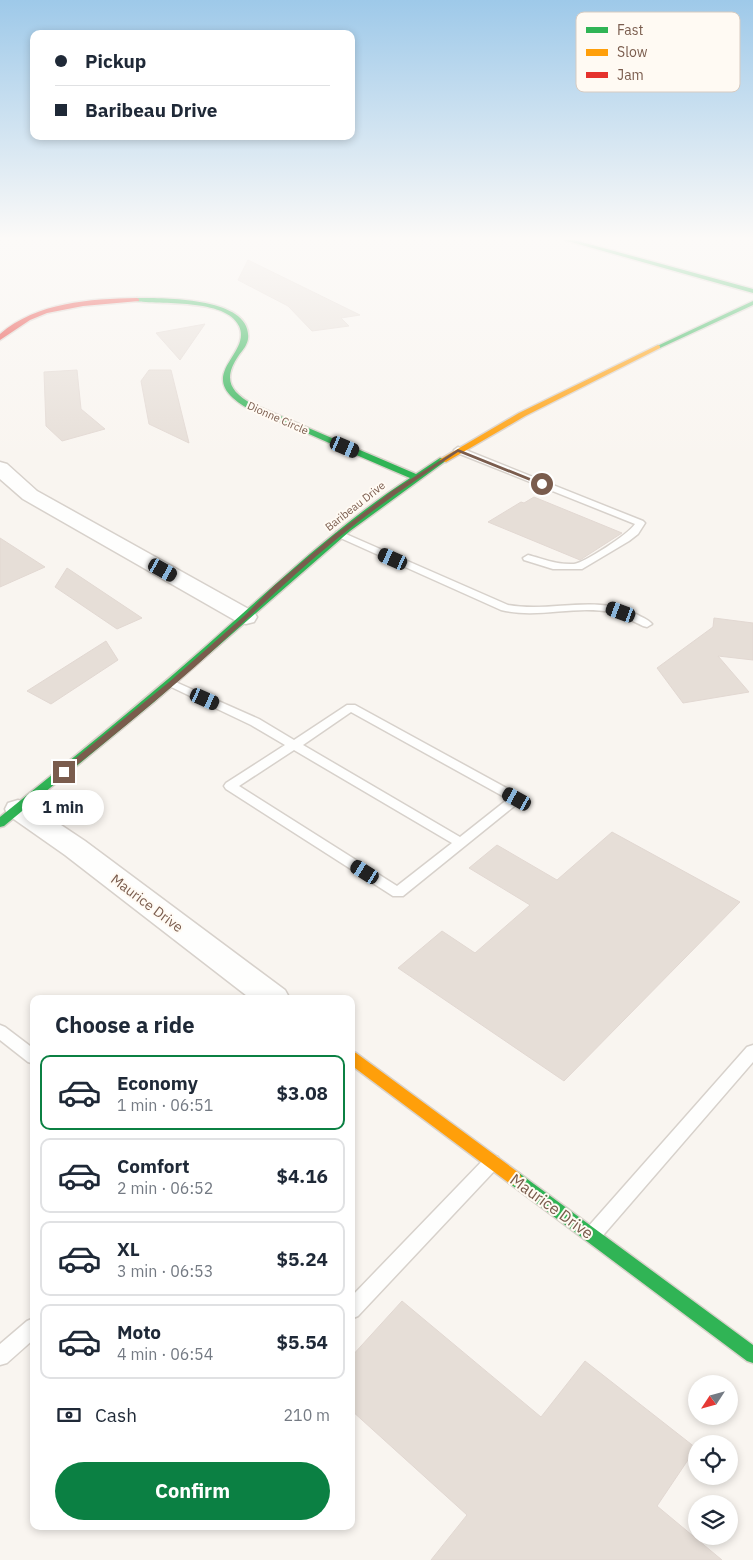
<!DOCTYPE html>
<meta charset="utf-8">
<style>
body{margin:0;font-family:"IBM Plex Sans",sans-serif;background:#f6f6f7;color:#1f2937;height:100vh;display:flex;flex-direction:column;font-size:19px;white-space:nowrap}
*{box-sizing:border-box;margin:0}
p{font-size:16px;color:#747a83}
.icon{flex:none;width:28px;height:28px;fill:none;stroke:currentColor;stroke-width:2;stroke-linecap:round;stroke-linejoin:round}
.map{position:relative;flex:1;overflow:hidden}
.sheet{position:absolute;left:30px;top:995px;width:325px;height:535px;display:flex;flex-direction:column;background:#fff;border-radius:10px;box-shadow:0 2px 8px #0003}
.sheet>*{flex:none}
.banner{position:absolute;left:30px;top:30px;width:325px;height:110px;border-radius:10px;box-shadow:0 2px 8px #0003;display:grid;align-content:center;height:110px;padding:0 25px;background:#fff}
.needle{width:32px;rotate:234deg}
.fabs{position:absolute;left:688px;top:1375px;display:grid;gap:10px}
.fabs a{display:grid;place-items:center;width:50px;height:50px;border-radius:50%;background:#fff;box-shadow:0 2px 8px #0003;font-size:25px}
.end{position:absolute;width:22px;height:22px;margin:-11px;border:6px solid #7a5c4d;background:#fff;box-shadow:0 0 0 2px #fff}
.from{border-radius:50%}
.bubble{position:absolute;height:35px;border-radius:18px;background:#fff;box-shadow:0 2px 8px #0003;font-size:16px;font-weight:800;line-height:35px;text-align:center}
.car{position:absolute;width:15px;height:30px;margin:-15px -8px;border-radius:6px;box-shadow:0 0 4px 1px #0007;background:linear-gradient(#222 24%,#8ab4d8 0 40%,#222 0 76%,#8ab4d8 0 86%,#222 0)}
.banner b{display:flex;align-items:center;gap:18px;height:48px;font-size:19px}
.banner b+b{border-top:1px solid #e0e1e3}
.banner i{width:12px;height:12px;background:#1f2937}
ul{padding:0;list-style:none}
li{display:flex;align-items:center;gap:15px;height:75px;margin:0 10px 8px;padding:0 15px;border:2px solid #e0e1e3;border-radius:10px}
li div{flex:1}
li b{display:block;font-size:19px}
li em{font-style:normal;font-weight:800}
li.active{border-color:#0b8043}
li>.icon{width:45px;height:45px;stroke-width:1.5}
h2{padding:0 25px;font-size:22px;line-height:60px}
.pay{display:flex;align-items:center;gap:12px;height:55px;padding:0 25px;font-size:19px}
.pay p{margin-inline-start:auto}
.button{display:flex;gap:10px;margin-top:auto;padding:10px 25px}
.button a{flex:1;height:58px;border-radius:30px;background:#0b8043;color:#fff;font-size:20px;font-weight:800;line-height:58px;text-align:center}
.map>svg:first-child{display:block}
</style>
<div class="map">
<svg width="753" height="1560" viewBox="0 0 753 1560">
<rect width="100%" height="100%" fill="#f9f5f0"/>
<path fill="#e6ded7" stroke="#e2d8d2" d="M248,260L360,315L341,318L349,326L312,331L288,306L238,280Z
M205,324L180,360L156,333Z
M77,370L81,409L105,429L62,441L46,426L44,372Z
M149,370H171L189,443L149,424L141,381Z
M534,497L622,533L580,560L488,522L521,502L524,503Z
M0,538L45,567L0,587Z
M67,568L142,618L117,629L55,587Z
M714,618L753,623V660L718,656L749,692L683,703L657,668L713,627Z
M106,641L118,660L51,704L27,691Z
M612,832L740,902L564,1081L398,968L442,931L475,953L530,905L469,868L497,845L557,880Z
M402,1301L541,1417L585,1361L696,1448L657,1506L722,1560H431L467,1515L351,1410V1357Z"/>
<g fill="none" stroke-linecap="round" stroke-linejoin="round">
<g stroke="#d7d1cb" stroke-width="3">
<path id="lane" d="M458,447L643,521L645,523L638,534L629,541L582,569H553L524,560L523,558L528,555C544,559 557,565 574,564C584,563 629,534 635,524L455,452L454,450Z
M339,531L508,605C551,613 594,594 636,614C641,617 648,619 652,624L647,627L643,626C633,621 622,615 611,612C574,605 538,619 501,610L336,536V532Z
M171,680L259,719L294,740L347,705H355L521,796L523,799L403,896H393L226,789L224,786L226,783L285,745L251,725L167,685L165,683ZM351,712L508,799L460,837L303,745ZM294,750L452,843L397,886L239,786Z
M0,1025L5,1027L34,1049V1064L28,1062L0,1040Z
M753,1045V1062L599,1240L593,1242L587,1240L584,1234L587,1228L747,1047Z
M492,1155L498,1157L500,1162L498,1167L358,1316L351,1319V1297L486,1157Z
M34,1318V1339L7,1363L0,1365V1344L27,1321Z"/>
</g>
<g stroke="#d7d1cb" stroke-width="3">
<path id="street" d="M0,462L7,464L37,491L254,612L257,617L254,622L246,624L238,622L23,499L0,479Z
M18,800L28,803L85,841L285,990L290,999H251L65,855L8,815L5,809L8,803Z"/>
</g>
<g stroke="#d9d2cb" stroke-width="3">
<path id="fast" d="M564,240H574L753,289V293Z
M137,298C163,298 253,297 248,339C247,345 243,350 239,355C223,378 229,391 252,404L416,474L440,458L447,460L350,531L154,702L4,826L0,827V817C69,761 138,706 205,647C271,589 336,526 410,478C370,461 331,444 291,426C272,418 248,412 233,398C203,371 251,352 239,326C226,298 159,305 135,301V299Z
M753,301V305L660,348L655,347Z
M514,1171L519,1173L753,1345V1363L747,1361L509,1183L506,1178L509,1173Z"/>
</g>
<g stroke="#d9d2cb" stroke-width="3">
<path id="slow" d="M658,345L660,346V348L525,416L446,462L439,460L519,413Z
M351,1051L356,1053L519,1173L522,1178L519,1183L514,1185L509,1183L351,1065Z"/>
</g>
<g stroke="#d9d2cb" stroke-width="3">
<path id="jam" d="M137,298L139,299V301L83,306L47,313L30,320L0,340V334C37,302 90,299 137,298Z"/>
</g>
<use href="#lane" fill="#fefefd" fill-rule="evenodd"/>
<use href="#street" fill="#fefefd" fill-rule="evenodd"/>
<use href="#fast" fill="#30b455" fill-rule="evenodd"/>
<use href="#slow" fill="#ff9f0a" fill-rule="evenodd"/>
<use href="#jam" fill="#e5322d" fill-rule="evenodd"/>
</g>
<linearGradient id="sky" x2="0" y2="1"><stop stop-color="#9ec9e9"/><stop offset="0.52" stop-color="#fcfaf8"/><stop offset="1" stop-color="#fcfaf8" stop-opacity="0"/></linearGradient>
<rect width="753" height="459" fill="url(#sky)"/>
<path fill="#7a5c4d" d="M458,449L545,484L540,485L458,452C417,479 376,507 338,538C281,584 230,637 175,684C139,715 103,744 67,773H61V770L169,682L244,616L274,586L333,536L392,491Z"/>
<g text-anchor="middle" stroke-width="4" stroke-linejoin="round" paint-order="stroke">
<g font-size="11" fill="#7a5c4d" stroke="#fffaf3">
<text transform="translate(278 418) rotate(24)" y="4">Dionne Circle</text>
<text transform="translate(355 506) rotate(-38)" y="4">Baribeau Drive</text>
</g>
<g font-size="14" fill="#7a5c4d" stroke="#fffaf3">
<text transform="translate(147 903) rotate(37)" y="5">Maurice Drive</text>
</g>
<g font-size="16" fill="#7a5c4d" stroke="#fffaf3">
<text transform="translate(552 1206) rotate(36)" y="6">Maurice Drive</text>
</g>
</g>
<rect x="576" y="12" width="164" height="80" rx="8" fill="#fffaf3" stroke="#d7cbc1" stroke-width="1"/>
<rect x="586" y="27" width="22" height="6" fill="#30b455"/>
<rect x="586" y="49" width="22" height="7" fill="#ff9f0a"/>
<rect x="586" y="72" width="22" height="6" fill="#e5322d"/>
<g font-size="14" fill="#7a5c4d">
<text x="617" y="35">Fast</text>
<text x="617" y="57">Slow</text>
<text x="617" y="80">Jam</text>
</g>
</svg>
<div class="fabs">
<a><svg class="needle" viewBox="-14 -14 28 28"><path d="M0-13l5 13h-10z" fill="#e53935"/><path d="M0 13l5-13h-10z" fill="#747a83"/></svg></a>
<a><svg class="icon" aria-label="locate" viewBox="0 0 24 24"><circle cx="12" cy="12" r="6"/><path d="M12 2v4M12 18v4M2 12h4M18 12h4"/></svg></a>
<a><svg class="icon" aria-label="layers" viewBox="0 0 24 24"><path d="M12 4l9 5-9 5-9-5zM3 14l9 5 9-5"/></svg></a>
</div>
<i class="end from" style="left:542px;top:484px"></i>
<i class="end" style="left:64px;top:772px"></i>
<div class="bubble" style="left:22px;top:790px;width:82px">1 min</div>
<i class="car" style="left:345px;top:447px;rotate:113deg"></i>
<i class="car" style="left:393px;top:559px;rotate:294deg"></i>
<i class="car" style="left:163px;top:570px;rotate:119deg"></i>
<i class="car" style="left:621px;top:612px;rotate:290deg"></i>
<i class="car" style="left:205px;top:699px;rotate:114deg"></i>
<i class="car" style="left:517px;top:799px;rotate:299deg"></i>
<i class="car" style="left:365px;top:872px;rotate:302deg"></i>
<div class="banner">
<b><i class="from"></i>Pickup</b>
<b><i></i>Baribeau Drive</b>
</div>
<section class="sheet">
<h2>Choose a ride</h2>
<ul>
<li class="active"><svg class="icon" aria-label="car" viewBox="0 0 24 24"><path d="M5 17H2v-5l4-1 3-4h7l3 4 3 1v5h-3M9 17h6M6 11h13"/><circle cx="7" cy="17" r="2"/><circle cx="17" cy="17" r="2"/></svg><div><b>Economy</b><p>1 min · 06:51</p></div><em>$3.08</em></li>
<li><svg class="icon" aria-label="car" viewBox="0 0 24 24"><path d="M5 17H2v-5l4-1 3-4h7l3 4 3 1v5h-3M9 17h6M6 11h13"/><circle cx="7" cy="17" r="2"/><circle cx="17" cy="17" r="2"/></svg><div><b>Comfort</b><p>2 min · 06:52</p></div><em>$4.16</em></li>
<li><svg class="icon" aria-label="car" viewBox="0 0 24 24"><path d="M5 17H2v-5l4-1 3-4h7l3 4 3 1v5h-3M9 17h6M6 11h13"/><circle cx="7" cy="17" r="2"/><circle cx="17" cy="17" r="2"/></svg><div><b>XL</b><p>3 min · 06:53</p></div><em>$5.24</em></li>
<li><svg class="icon" aria-label="car" viewBox="0 0 24 24"><path d="M5 17H2v-5l4-1 3-4h7l3 4 3 1v5h-3M9 17h6M6 11h13"/><circle cx="7" cy="17" r="2"/><circle cx="17" cy="17" r="2"/></svg><div><b>Moto</b><p>4 min · 06:54</p></div><em>$5.54</em></li>
</ul>
<div class="pay"><svg class="icon" aria-label="cash" viewBox="0 0 24 24"><path d="M3 7h18v10H3z"/><circle cx="12" cy="12" r="2"/></svg>Cash<p>210 m</p></div>
<div class="button"><a>Confirm</a></div>
</section>
</div>
